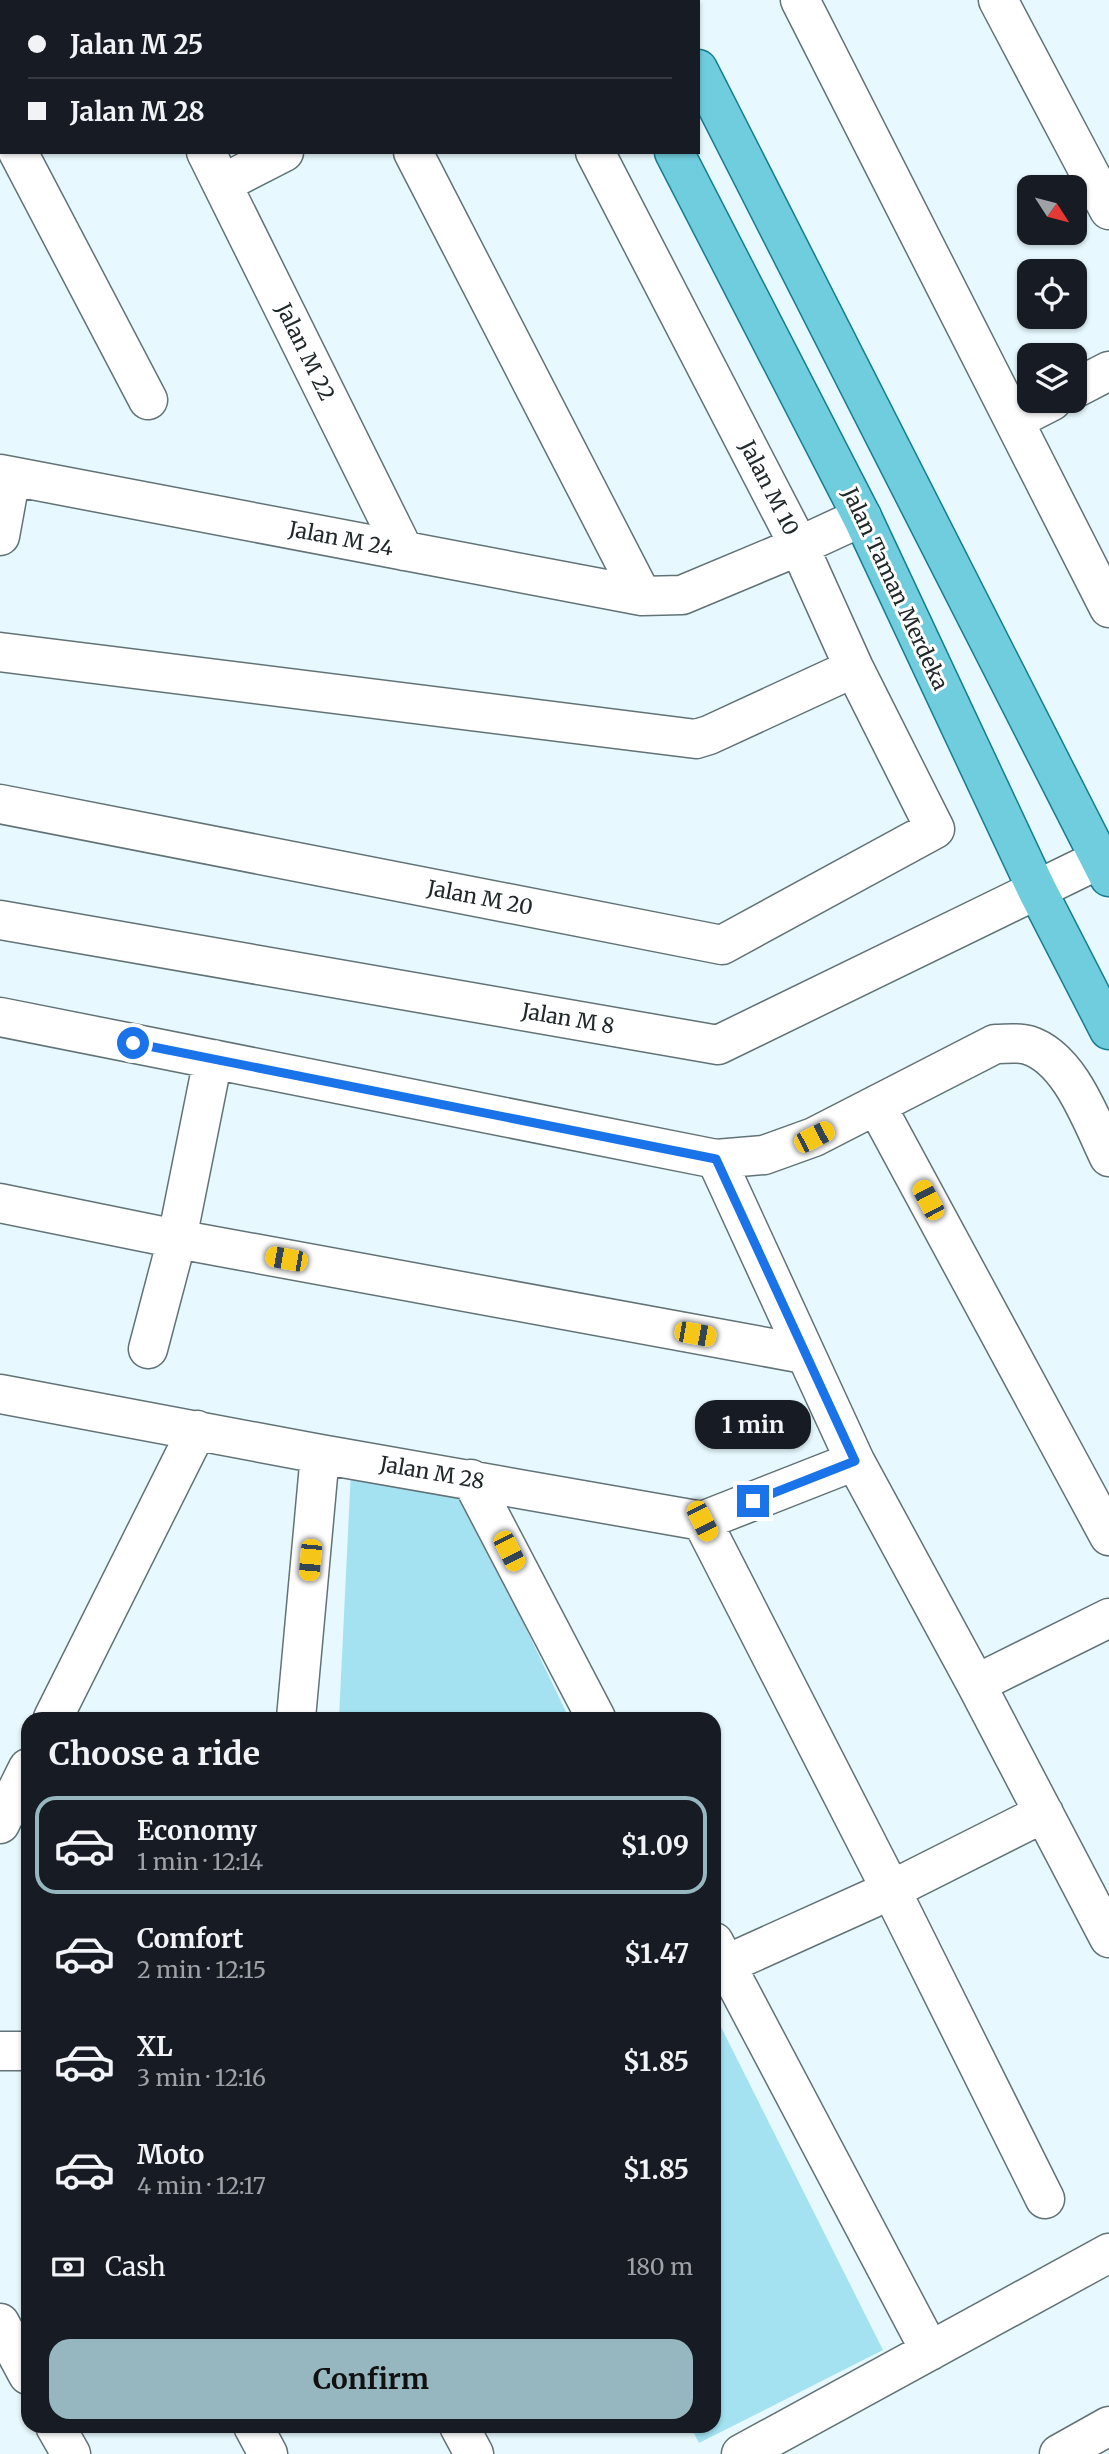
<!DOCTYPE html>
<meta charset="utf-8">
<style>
body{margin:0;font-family:Merriweather,serif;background:#20242c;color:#f1f3f6;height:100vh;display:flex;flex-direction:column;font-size:26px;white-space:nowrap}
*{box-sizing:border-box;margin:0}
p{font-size:23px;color:#9ea1a6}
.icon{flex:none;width:38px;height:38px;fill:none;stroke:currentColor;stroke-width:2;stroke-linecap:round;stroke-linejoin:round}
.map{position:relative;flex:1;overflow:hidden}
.details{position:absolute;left:21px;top:1712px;width:700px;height:721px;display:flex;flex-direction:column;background:#171b24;border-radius:21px;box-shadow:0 2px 5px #0004}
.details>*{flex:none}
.hud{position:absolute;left:0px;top:0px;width:700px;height:154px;box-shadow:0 2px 5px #0004;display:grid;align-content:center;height:154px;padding:0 28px;background:#171b24}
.needle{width:46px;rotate:126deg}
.controls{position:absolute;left:1017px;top:175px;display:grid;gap:14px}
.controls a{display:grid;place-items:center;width:70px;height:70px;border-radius:14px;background:#171b24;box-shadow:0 2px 5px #0004;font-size:35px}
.end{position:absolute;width:32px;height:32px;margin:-16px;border:9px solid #1a73e8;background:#fff;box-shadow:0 0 0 4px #fff}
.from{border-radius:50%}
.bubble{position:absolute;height:49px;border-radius:21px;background:#171b24;box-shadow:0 2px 5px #0004;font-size:23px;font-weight:700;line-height:49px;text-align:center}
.car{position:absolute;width:21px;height:42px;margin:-21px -10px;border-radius:9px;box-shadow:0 0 5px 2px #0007;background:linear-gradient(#f5c518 24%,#345 0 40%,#f5c518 0 76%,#345 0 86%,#f5c518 0)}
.hud b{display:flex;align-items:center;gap:24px;height:66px;font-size:26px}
.hud b+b{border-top:2px solid #363941}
.hud i{width:18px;height:18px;background:#f1f3f6}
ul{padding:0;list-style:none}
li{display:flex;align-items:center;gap:21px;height:98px;margin:0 14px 10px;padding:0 14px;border:4px solid transparent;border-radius:21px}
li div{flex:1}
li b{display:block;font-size:26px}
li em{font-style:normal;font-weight:700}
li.current{border-color:#97b7c0}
li>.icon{width:63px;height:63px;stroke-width:1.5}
h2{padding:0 28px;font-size:32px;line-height:84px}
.pay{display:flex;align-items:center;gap:18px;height:77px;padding:0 28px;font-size:26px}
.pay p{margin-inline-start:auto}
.cta{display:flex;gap:14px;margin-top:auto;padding:14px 28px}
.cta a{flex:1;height:80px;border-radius:21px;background:#97b7c0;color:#111;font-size:28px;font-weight:700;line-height:80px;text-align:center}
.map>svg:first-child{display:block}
</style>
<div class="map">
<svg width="1109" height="2454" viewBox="0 0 1109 2454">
<rect width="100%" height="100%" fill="#e7f9fe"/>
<path fill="#a4e2f2" d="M351,1470L460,1491L569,1718H339Z
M714,2013L883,2350L699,2443L690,2426H714Z"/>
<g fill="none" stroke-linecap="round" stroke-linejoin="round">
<g stroke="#627276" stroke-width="41">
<path id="minor" d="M130,0L131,2
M333,0L334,2
M516,0L517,2
M800,0L1109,608
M998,0L1109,210
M0,117L2,120
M18,152L148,400
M206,152L404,551
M413,152L642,596
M222,184L284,152
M1074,389L1109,371
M1015,420L1052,401
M0,474L642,596L682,595L799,546L862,517
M0,536L11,476
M0,652L696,739L709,735L854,668
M0,804L722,945L935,829L854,668L799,546L595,152
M0,920L718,1045L1100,859
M0,1017L716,1159L764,1155L814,1137L995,1044C1005,1044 1018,1042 1028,1045C1070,1058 1091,1120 1109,1157
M876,1105L1109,1536
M716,1159L855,1461L976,1684L1109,1938
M0,1203L177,1239L804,1354
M148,1349L177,1239L213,1059
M0,1394L320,1454L702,1521L855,1461
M471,1479L596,1718
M702,1521L891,1890L1045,2199
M976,1684L1109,1618
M53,1718L197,1430
M296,1718L320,1454
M0,1824L28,1768
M714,1942L930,2351
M727,1964L891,1890L1044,1813
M0,2051H28
M0,2323L28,2375
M55,2426L71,2454
M253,2426L268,2454
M459,2426L474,2454
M741,2454L1109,2253
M1059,2454L1109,2426"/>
</g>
<g stroke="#167d91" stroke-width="41">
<path id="major" d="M595,0L596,2
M663,0L664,2
M698,69L1109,877
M674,152L862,517L1037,890L1109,1030"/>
</g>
<use href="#minor" stroke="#fff" stroke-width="38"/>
<use href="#major" stroke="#70cdde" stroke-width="38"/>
</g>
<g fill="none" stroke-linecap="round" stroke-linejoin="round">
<path stroke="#1a73e8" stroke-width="9" d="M133,1043L716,1159L855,1461L753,1501"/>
</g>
<g text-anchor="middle" stroke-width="6" stroke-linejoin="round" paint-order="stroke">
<g font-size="21" fill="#21282a" stroke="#fff">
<text transform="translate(305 352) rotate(64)" y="7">Jalan M 22</text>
<text transform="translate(769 488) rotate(63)" y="7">Jalan M 10</text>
<text transform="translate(341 539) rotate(11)" y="7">Jalan M 24</text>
<text transform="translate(895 589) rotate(65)" y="7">Jalan Taman Merdeka</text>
<text transform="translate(480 898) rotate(11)" y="7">Jalan M 20</text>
<text transform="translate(568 1019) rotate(10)" y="7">Jalan M 8</text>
<text transform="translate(432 1473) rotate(10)" y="7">Jalan M 28</text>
</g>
</g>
</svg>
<div class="controls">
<a><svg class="needle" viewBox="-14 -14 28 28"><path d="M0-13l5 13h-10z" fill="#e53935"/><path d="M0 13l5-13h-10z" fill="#9ea1a6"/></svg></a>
<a><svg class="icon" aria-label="locate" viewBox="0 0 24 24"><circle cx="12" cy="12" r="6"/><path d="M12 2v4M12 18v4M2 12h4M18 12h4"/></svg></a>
<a><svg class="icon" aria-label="layers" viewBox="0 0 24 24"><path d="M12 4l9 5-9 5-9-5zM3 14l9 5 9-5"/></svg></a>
</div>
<i class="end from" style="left:133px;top:1043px"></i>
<i class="end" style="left:753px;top:1501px"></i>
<div class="bubble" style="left:695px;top:1400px;width:116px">1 min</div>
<i class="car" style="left:814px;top:1137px;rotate:63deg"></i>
<i class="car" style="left:928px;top:1200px;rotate:332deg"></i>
<i class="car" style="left:286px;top:1259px;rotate:280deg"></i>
<i class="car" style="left:695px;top:1334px;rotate:100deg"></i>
<i class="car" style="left:702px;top:1521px;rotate:153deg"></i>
<i class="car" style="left:509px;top:1551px;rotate:153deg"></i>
<i class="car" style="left:310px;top:1560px;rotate:185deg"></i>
<div class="hud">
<b><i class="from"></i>Jalan M 25</b>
<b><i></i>Jalan M 28</b>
</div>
<section class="details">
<h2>Choose a ride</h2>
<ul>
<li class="current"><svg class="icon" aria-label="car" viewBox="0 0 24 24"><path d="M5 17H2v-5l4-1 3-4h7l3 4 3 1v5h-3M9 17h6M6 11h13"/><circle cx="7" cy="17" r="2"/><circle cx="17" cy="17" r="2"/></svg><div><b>Economy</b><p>1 min · 12:14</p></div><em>$1.09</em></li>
<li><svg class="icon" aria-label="car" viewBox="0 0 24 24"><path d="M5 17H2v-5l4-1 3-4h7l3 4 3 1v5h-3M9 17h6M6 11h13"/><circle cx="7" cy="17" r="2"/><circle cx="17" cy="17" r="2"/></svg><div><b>Comfort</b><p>2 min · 12:15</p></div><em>$1.47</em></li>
<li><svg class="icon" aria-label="car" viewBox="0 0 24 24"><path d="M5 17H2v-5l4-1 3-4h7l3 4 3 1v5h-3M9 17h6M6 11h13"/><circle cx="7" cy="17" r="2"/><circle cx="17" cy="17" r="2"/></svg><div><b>XL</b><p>3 min · 12:16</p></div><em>$1.85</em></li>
<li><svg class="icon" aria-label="car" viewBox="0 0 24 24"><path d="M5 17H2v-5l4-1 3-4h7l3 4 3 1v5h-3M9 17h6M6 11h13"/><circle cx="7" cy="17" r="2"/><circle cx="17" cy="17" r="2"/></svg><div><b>Moto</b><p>4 min · 12:17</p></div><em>$1.85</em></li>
</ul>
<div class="pay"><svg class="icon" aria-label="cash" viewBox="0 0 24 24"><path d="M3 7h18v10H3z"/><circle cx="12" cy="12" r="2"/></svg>Cash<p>180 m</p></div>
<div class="cta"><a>Confirm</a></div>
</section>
</div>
